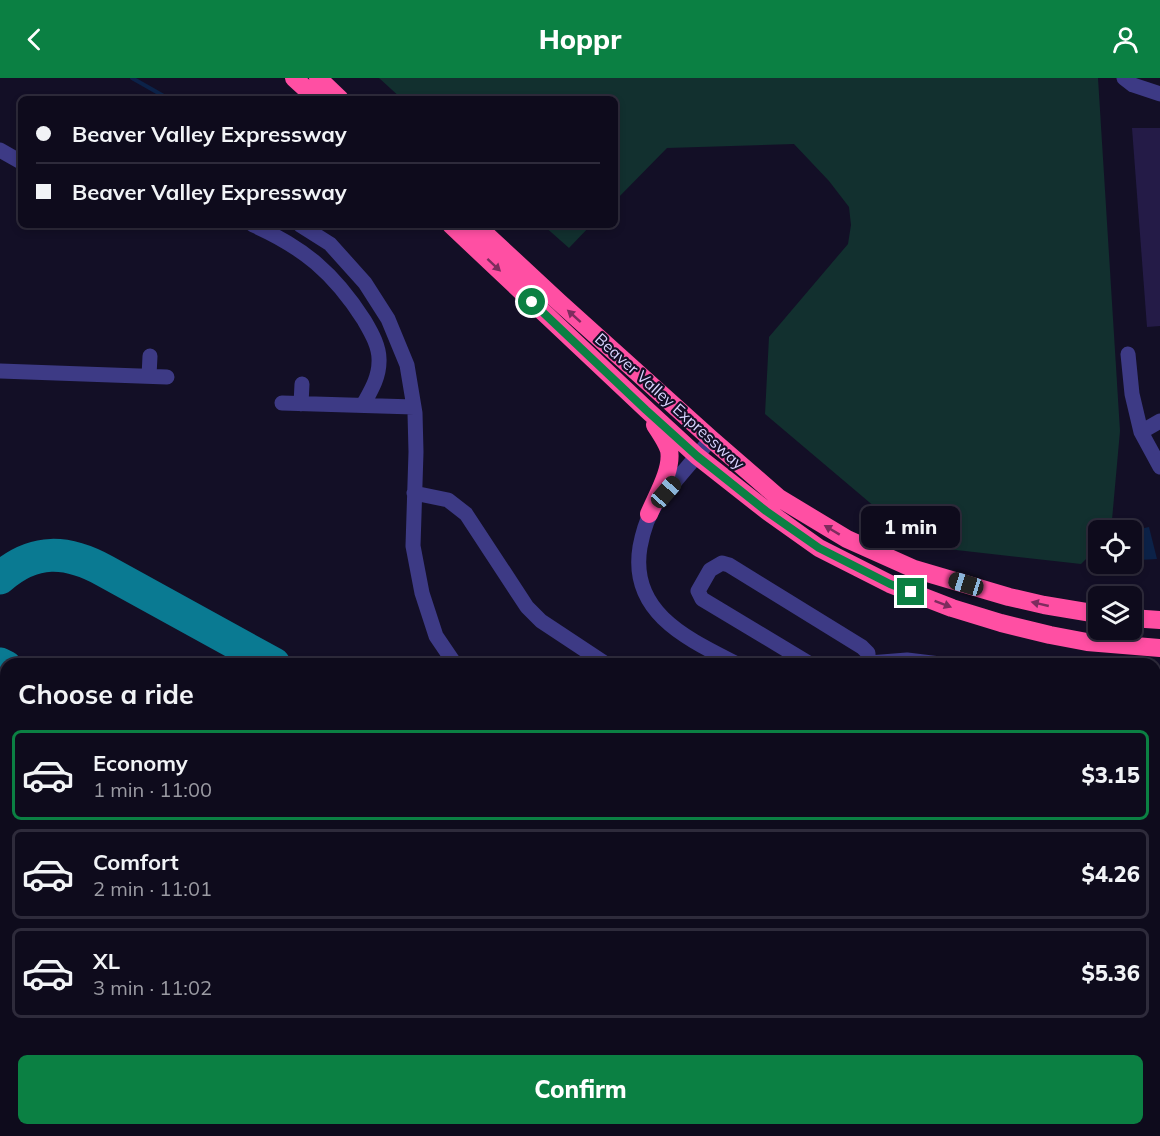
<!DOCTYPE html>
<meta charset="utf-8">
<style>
body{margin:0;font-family:Mulish,sans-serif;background:#171425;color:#f1f3f6;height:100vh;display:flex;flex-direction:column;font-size:22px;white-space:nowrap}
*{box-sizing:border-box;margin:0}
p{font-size:20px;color:#9b9ba3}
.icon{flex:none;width:33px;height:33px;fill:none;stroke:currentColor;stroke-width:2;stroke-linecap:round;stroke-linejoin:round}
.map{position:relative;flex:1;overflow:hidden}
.sheet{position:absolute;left:0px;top:580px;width:1161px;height:478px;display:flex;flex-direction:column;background:#0e0b1c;border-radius:18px 18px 0 0;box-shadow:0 3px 9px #0003,0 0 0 2px #2e2b3b}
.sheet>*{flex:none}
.banner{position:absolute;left:18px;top:18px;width:600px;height:132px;border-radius:9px;box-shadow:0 3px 9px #0003,0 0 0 2px #2e2b3b;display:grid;align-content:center;height:132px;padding:0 18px;background:#0e0b1c}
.fabs{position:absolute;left:1088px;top:442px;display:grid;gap:12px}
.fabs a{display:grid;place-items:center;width:54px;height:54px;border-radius:9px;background:#0e0b1c;box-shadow:0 3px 9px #0003,0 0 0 2px #2e2b3b;font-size:30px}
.end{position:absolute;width:27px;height:27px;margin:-14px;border:8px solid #0b8043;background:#fff;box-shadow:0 0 0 3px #fff}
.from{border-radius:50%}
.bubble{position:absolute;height:42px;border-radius:9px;background:#0e0b1c;box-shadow:0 3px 9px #0003,0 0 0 2px #2e2b3b;font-size:20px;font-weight:800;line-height:42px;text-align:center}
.car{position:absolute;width:18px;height:36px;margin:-18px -9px;border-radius:8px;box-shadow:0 0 4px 2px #0007;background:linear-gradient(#222 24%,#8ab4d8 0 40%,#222 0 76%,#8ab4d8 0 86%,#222 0)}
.banner b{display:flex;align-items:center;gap:21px;height:57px;font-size:22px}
.banner b+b{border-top:2px solid #2e2b3b}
.banner i{width:15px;height:15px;background:#f1f3f6}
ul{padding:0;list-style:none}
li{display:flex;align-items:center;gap:18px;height:90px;margin:0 12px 9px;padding:0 6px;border:3px solid #2e2b3b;border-radius:9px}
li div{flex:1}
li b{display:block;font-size:22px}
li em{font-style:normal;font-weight:800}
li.active{border-color:#0b8043}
li>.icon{width:54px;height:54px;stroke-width:1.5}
h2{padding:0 18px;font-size:27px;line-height:72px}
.button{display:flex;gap:12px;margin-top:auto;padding:12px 18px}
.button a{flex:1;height:69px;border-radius:9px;background:#0b8043;color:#fff;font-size:24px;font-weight:800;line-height:69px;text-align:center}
header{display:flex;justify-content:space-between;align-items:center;height:78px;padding:0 18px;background:#0b8043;color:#fff;font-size:27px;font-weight:800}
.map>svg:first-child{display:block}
</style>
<header><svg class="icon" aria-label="back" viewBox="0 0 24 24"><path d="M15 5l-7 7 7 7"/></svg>Hoppr<svg class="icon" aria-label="person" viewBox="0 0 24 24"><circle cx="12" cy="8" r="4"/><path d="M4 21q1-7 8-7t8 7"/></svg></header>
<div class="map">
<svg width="1160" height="1058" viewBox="0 0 1160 1058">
<rect width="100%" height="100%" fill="#130f26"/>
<path fill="#12302f" d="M379,0H1098L1120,353L1111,453H1098V469L1081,486L921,468L765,336L769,259L848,166L851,147L849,129L829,103L794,66L667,70L615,123V21H402Z
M543,147H591L569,170Z
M1158,665H1160V962H1155V749Z
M636,1053H768L778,1058H633Z"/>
<path fill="#0c2248" d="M1149,449L1157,481L1139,482L1131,453Z"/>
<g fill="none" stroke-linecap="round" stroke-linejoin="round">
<path stroke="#0c2248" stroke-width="4" d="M132,0L169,21
M339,1053L341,1058"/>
<path stroke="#0a7a92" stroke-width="33" d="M0,500C34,470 67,472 105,493L274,586
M0,586L6,589
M0,644H6
M839,1053L848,1058"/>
</g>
<path fill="#241b47" d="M1132,50H1160V248L1147,249Z"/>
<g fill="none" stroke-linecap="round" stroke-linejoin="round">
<path stroke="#3d3a85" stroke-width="15" d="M1124,0L1133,7L1160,16
M0,72L21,84
M253,147C303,169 334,195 364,242C371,254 380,269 379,284C379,300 370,314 363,327
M300,147L330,166L365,205L388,241L407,287L415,335L416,374L413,468L422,515L436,558L455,586
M1128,276L1132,316L1141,354L1160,389
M0,293L167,299
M149,298L150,278
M282,325L414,329
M301,326L302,306
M1141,354L1160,343
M711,361L656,426C647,439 643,453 640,469C629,535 688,561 737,586
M414,415L448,422L466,436L527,529L541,543L606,586
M869,585L907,582L940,586
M810,586L702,521L698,513L710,492L722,485L729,487L862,569L868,575V586
M0,761L6,762
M1155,977H1160
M133,1053L142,1058
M243,1053L244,1058
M84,1058L88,1053
M584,1058L588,1053
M620,1058L624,1053
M1021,1058V1053"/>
<path stroke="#ff4fa3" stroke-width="18" d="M294,0L317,21
M318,0L340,21
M451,147L647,332L697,378L767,433L819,470L890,506L952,530L1001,545L1050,557L1087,564L1160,570
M476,147L559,224L711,361L779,420L847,461L914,491L1009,519L1044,527L1098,536
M649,436C656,419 673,391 669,372C666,363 660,355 655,347
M1131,540L1160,542"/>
</g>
<defs><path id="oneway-solid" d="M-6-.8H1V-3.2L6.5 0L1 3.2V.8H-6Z" transform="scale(1.5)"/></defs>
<g fill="#7d2c5e">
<use href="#oneway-solid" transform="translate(494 187) rotate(43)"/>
<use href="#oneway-solid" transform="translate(574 238) rotate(-138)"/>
<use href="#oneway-solid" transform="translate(832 452) rotate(-149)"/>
<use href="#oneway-solid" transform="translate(943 526) rotate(21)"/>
<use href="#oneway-solid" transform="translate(1040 526) rotate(-167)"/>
</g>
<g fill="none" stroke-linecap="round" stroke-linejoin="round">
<path stroke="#0b8043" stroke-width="8" d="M532,224L646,332L697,378L766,433L819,470L890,506L911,514"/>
</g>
<g text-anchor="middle" stroke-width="4.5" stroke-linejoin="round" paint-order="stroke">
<g font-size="16" fill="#d9d4ff" stroke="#130f26">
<text transform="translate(670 323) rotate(42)" y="6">Beaver Valley Expressway</text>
</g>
</g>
</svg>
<div class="fabs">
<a><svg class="icon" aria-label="locate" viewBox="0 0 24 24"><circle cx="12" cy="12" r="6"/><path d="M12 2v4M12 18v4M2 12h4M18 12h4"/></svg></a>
<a><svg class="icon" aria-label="layers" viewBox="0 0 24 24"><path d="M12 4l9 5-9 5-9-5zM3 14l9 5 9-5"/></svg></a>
</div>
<i class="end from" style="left:532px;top:224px"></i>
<i class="end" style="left:911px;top:514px"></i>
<div class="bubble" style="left:861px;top:428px;width:99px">1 min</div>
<i class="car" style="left:666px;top:414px;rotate:41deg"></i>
<i class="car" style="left:966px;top:506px;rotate:287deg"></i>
<div class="banner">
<b><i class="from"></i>Beaver Valley Expressway</b>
<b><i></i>Beaver Valley Expressway</b>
</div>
<section class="sheet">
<h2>Choose a ride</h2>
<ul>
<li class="active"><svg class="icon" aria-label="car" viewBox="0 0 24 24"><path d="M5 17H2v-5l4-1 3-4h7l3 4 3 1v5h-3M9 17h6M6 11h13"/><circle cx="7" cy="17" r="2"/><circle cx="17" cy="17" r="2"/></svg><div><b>Economy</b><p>1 min · 11:00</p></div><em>$3.15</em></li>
<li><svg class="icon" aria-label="car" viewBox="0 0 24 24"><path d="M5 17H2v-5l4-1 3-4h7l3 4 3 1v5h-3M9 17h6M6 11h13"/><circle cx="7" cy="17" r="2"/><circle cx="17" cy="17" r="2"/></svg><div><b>Comfort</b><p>2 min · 11:01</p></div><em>$4.26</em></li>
<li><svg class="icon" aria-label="car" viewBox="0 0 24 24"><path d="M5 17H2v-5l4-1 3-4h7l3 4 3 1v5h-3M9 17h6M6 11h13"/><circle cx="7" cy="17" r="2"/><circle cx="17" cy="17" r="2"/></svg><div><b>XL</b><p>3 min · 11:02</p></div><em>$5.36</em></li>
</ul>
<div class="button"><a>Confirm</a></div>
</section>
</div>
